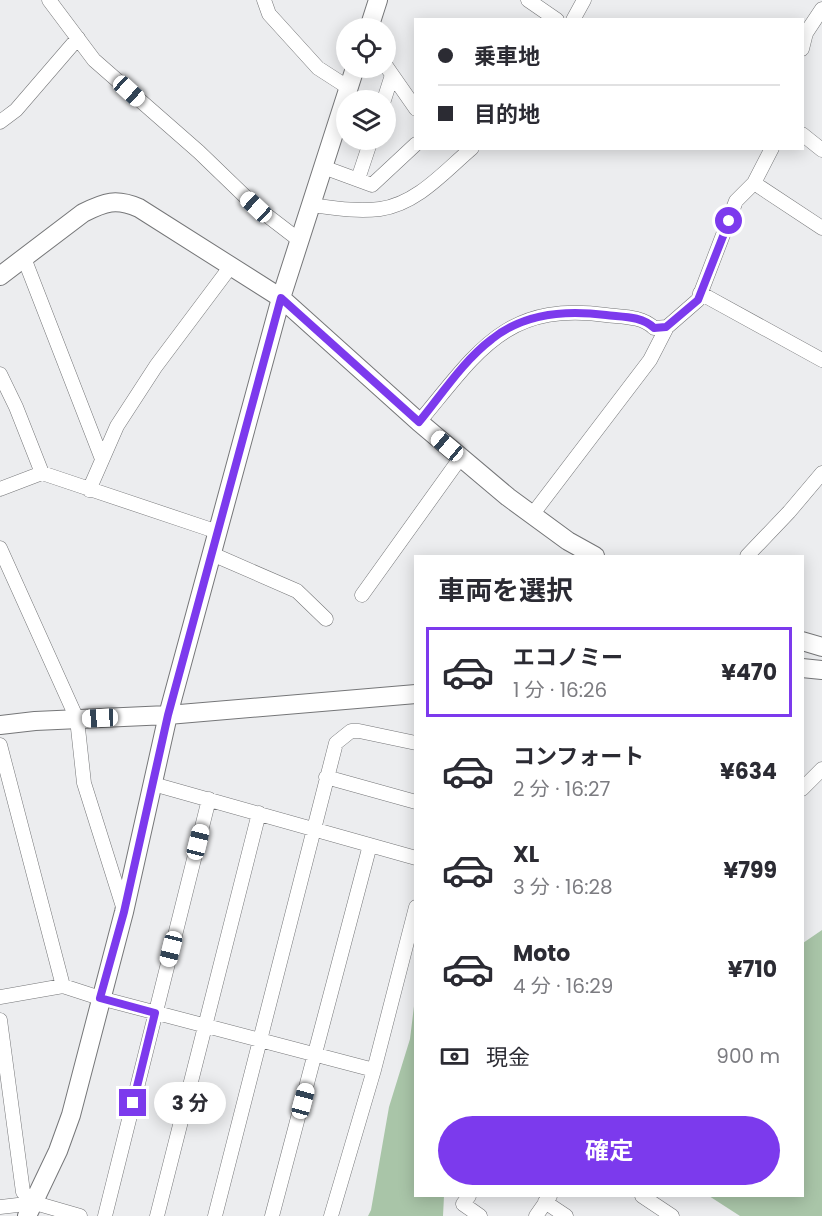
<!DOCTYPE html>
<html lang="ja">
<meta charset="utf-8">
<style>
body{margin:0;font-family:Poppins,"Noto Sans JP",sans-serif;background:#f7f7f7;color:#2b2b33;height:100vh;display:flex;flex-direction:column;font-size:22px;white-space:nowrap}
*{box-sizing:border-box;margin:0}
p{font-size:20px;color:#7c7c81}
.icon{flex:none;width:33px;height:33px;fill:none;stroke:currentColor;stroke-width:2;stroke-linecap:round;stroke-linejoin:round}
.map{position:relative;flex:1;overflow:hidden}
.details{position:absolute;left:414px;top:555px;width:390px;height:642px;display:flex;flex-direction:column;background:#fff;border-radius:0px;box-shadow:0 3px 15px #0003}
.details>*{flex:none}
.guide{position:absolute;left:414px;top:18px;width:390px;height:132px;border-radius:0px;box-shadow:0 3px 15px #0003;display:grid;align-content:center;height:132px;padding:0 24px;background:#fff}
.buttons{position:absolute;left:336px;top:18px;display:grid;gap:12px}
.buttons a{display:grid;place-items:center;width:60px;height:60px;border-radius:50%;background:#fff;box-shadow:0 3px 15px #0003;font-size:30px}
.end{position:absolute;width:27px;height:27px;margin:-14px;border:8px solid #7c3aed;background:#fff;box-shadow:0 0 0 3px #fff}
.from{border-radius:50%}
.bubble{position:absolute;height:42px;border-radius:21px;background:#fff;box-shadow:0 3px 15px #0003;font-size:20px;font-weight:700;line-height:42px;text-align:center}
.car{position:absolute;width:18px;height:36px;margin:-18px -9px;border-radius:8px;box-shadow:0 0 4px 2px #0007;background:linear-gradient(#fff 24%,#345 0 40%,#fff 0 76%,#345 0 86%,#fff 0)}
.guide b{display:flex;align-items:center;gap:21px;height:57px;font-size:22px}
.guide b+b{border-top:2px solid #e1e1e2}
.guide i{width:15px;height:15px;background:#2b2b33}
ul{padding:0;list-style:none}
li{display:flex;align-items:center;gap:18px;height:90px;margin:0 12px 9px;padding:0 12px;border:3px solid transparent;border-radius:0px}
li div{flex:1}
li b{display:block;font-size:22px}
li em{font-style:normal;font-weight:700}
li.current{border-color:#7c3aed}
li>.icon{width:54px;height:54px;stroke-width:1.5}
h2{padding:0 24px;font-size:27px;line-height:72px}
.pay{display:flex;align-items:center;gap:15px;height:66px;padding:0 24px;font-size:22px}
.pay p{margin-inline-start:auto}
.cta{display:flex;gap:12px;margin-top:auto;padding:12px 24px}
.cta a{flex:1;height:69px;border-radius:36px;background:#7c3aed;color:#fff;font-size:24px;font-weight:700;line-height:69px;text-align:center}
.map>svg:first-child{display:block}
</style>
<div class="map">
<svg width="822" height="1216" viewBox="0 0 822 1216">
<rect width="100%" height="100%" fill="#ecedef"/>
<path fill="#a9c5a8" d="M822,930V1216H740L709,1196H802L803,943Z
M415,998L416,1196H444L443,1216H368L371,1210L389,1107L410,1039Z"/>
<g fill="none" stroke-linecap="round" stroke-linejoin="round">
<g stroke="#757678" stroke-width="15">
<path id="street" d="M49,0L94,60L199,152L256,207L299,240
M264,0L269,14L318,68L349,88
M528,0L557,20
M573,20L584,0
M802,49L806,33L822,9
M386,66L416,109
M384,100L392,75
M0,122L16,110L78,38
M802,134L822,150
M323,167L372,185L416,144
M358,179L371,140
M754,183L822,228
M311,205C334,208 357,212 380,209C417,204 445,171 472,148
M24,258L102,459
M700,293L822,360
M0,374L16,407L42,473
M419,422C477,353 505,301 606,315C623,317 642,316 654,328L667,327L698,300L736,201L754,183L772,148
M0,489L42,473L218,532
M89,490L117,426L156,366L231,266
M532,515L650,360L667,327
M0,548L77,719L84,783L124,910
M212,554L297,591L326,619
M747,556L789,512L822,473
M362,595L461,457
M0,745L63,986
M326,777L416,802
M153,784L416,858
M802,789L822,769
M0,997L63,986L100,998L374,1070
M0,1020L23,1192L35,1203
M469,1196L463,1204L480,1216
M642,1196L672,1216
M545,1202L566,1216
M0,1207L35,1203L80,1216
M105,1216L209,799
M157,1216L259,813
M215,1216L336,743L351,731H359L416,743
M272,1216L370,845
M331,1216L374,1070L416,907
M536,1216L550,1196"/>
</g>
<g stroke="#757678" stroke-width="20">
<path id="secondary" d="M369,28L378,0
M0,276L83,213C105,202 116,198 139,208L281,298L419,422L508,497L568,541L595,556
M802,641L822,647
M802,668L822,670
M0,725L35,721L168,715L416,694
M27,1216L58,1151L71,1115L124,912L168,715L281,298L355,68"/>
</g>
<use href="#street" stroke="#fff" stroke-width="14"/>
<use href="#secondary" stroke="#fff" stroke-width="18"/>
</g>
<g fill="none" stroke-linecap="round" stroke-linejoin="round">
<path stroke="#7c3aed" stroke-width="8" d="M133,1103L155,1013L100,998L124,912L168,715L281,298L419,422C442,394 463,361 492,339C524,313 568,310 606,315C623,317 642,316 654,328L666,327L698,300L729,221"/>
</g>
</svg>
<div class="buttons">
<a><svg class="icon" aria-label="locate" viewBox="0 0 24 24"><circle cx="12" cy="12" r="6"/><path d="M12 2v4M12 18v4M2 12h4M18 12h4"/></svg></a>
<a><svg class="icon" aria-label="layers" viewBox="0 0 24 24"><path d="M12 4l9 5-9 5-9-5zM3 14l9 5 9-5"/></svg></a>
</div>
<i class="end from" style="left:729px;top:221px"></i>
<i class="end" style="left:133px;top:1103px"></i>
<div class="bubble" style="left:154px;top:1082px;width:72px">3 分</div>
<i class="car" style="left:129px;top:91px;rotate:132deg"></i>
<i class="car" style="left:256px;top:207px;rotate:313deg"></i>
<i class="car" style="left:447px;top:446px;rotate:310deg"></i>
<i class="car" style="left:100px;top:718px;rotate:267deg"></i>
<i class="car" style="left:198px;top:842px;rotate:14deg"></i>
<i class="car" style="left:171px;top:949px;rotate:194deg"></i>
<i class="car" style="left:303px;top:1101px;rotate:15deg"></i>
<div class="guide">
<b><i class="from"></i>乗車地</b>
<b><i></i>目的地</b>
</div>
<section class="details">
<h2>車両を選択</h2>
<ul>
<li class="current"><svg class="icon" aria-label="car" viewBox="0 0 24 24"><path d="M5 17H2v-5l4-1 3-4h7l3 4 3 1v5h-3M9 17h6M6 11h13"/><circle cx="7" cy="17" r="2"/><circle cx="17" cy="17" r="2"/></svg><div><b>エコノミー</b><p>1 分 · 16:26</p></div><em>¥470</em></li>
<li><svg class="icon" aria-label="car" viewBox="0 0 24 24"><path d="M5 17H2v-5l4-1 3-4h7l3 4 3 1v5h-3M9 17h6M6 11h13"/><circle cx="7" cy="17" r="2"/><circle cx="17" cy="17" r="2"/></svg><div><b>コンフォート</b><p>2 分 · 16:27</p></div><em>¥634</em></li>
<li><svg class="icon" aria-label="car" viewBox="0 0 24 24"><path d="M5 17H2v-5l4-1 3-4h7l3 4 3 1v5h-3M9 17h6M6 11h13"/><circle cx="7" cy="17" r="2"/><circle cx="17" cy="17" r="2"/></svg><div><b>XL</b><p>3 分 · 16:28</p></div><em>¥799</em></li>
<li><svg class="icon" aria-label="car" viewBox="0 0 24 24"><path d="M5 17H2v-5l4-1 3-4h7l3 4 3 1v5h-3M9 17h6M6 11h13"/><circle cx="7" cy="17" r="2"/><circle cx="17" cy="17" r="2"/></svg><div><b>Moto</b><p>4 分 · 16:29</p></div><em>¥710</em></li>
</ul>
<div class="pay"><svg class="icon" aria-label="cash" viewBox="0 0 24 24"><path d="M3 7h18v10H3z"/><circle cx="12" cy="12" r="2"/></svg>現金<p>900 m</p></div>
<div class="cta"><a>確定</a></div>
</section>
</div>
